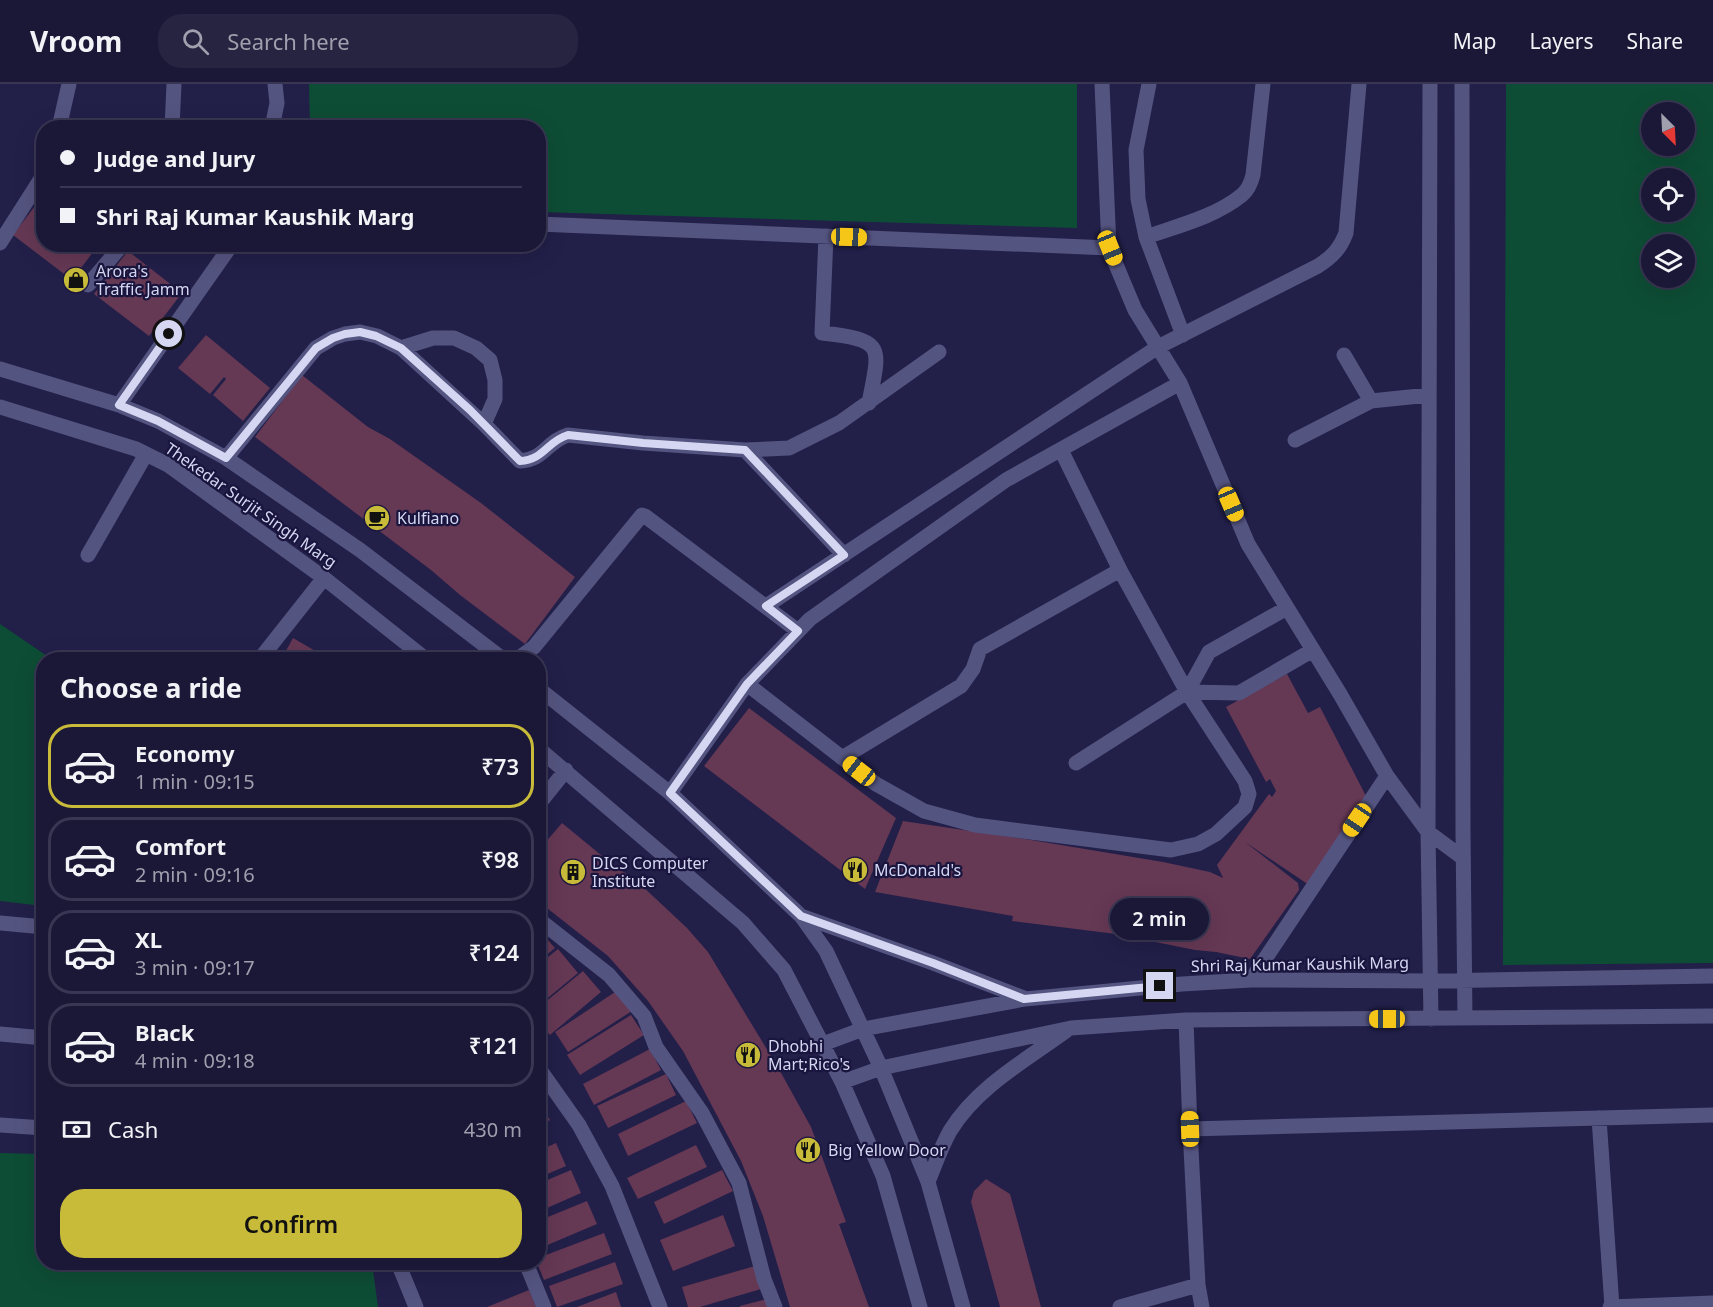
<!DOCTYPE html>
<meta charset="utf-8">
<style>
body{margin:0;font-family:"Noto Sans",sans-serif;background:#272442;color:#f1f3f6;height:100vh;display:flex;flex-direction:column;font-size:22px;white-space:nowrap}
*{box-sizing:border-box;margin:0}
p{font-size:20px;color:#9f9fad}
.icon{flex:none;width:33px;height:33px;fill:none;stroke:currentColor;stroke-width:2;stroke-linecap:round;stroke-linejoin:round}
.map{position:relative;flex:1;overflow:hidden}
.sheet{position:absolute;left:36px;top:568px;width:510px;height:618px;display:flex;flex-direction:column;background:#1a1737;border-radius:24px;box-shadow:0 6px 24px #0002,0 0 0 2px #383652}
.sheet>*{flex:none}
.banner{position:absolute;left:36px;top:36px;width:510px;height:132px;border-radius:24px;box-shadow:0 6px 24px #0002,0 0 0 2px #383652;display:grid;align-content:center;height:132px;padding:0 24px;background:#1a1737}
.needle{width:39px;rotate:156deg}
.controls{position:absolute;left:1641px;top:18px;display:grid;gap:12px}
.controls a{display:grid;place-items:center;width:54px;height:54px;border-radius:50%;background:#1a1737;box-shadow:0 6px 24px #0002,0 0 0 2px #383652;font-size:30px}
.end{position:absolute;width:27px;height:27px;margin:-14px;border:8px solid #d5d7f2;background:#111;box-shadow:0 0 0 3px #111}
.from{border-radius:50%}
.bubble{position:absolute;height:42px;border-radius:21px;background:#1a1737;box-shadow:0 6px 24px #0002,0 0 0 2px #383652;font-size:20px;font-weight:600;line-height:42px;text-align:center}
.car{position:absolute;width:18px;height:36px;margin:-18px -9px;border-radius:8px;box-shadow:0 0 4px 2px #0007;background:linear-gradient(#f5c518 24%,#345 0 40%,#f5c518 0 76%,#345 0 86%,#f5c518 0)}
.banner b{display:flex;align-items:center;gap:21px;height:57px;font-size:22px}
.banner b+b{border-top:2px solid #383652}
.banner i{width:15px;height:15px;background:#f1f3f6}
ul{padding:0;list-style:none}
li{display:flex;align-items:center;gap:18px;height:84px;margin:0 12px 9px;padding:0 12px;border:3px solid #383652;border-radius:24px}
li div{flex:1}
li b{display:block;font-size:22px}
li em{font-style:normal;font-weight:600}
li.active{border-color:#c9bb3a}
li>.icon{width:54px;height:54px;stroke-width:1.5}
h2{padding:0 24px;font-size:27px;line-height:72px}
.pay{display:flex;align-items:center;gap:15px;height:66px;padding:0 24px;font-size:22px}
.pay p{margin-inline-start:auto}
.action{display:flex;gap:12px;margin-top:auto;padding:12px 24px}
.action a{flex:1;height:69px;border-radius:24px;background:#c9bb3a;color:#111;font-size:24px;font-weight:600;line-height:69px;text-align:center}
header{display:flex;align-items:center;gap:36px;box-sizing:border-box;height:84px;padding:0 30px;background:#1a1737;border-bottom:2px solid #383652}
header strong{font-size:28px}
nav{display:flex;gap:33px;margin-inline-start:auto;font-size:21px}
.search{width:420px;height:54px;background:#272442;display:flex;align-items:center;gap:15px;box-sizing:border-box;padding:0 21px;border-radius:24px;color:#9f9fad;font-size:22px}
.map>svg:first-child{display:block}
</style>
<header>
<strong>Vroom</strong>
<div class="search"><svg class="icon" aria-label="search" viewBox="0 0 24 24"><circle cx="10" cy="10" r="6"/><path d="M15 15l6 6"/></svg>Search here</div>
<nav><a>Map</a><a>Layers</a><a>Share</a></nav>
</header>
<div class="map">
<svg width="1713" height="1223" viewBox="0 0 1713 1223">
<rect width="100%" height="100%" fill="#221f49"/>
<path fill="#0e4d35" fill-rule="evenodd" d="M309,0H1077V144L539,128L538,44L310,43Z
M1506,0H1713V879L1503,881ZM1652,28H1684V62H1652ZM1684,94V128H1652V94ZM1652,160H1684V194H1652Z
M0,540L53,576H44L43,822L0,817Z
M0,1069L43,1070L44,1179H372L378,1223H0Z"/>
<path fill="#653854" d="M44,110V160H99L72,196L13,151Z
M128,167L182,209L149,252L94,210Z
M206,251L270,304L243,337L213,311L226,295L224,293L210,310L178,284Z
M302,291L368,343L390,355L481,419L575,493L525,560L460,511L431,486L255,353Z
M293,554L331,576H281Z
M1287,590L1308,629L1320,623L1366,712L1309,801L1245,758L1298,799L1299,806L1250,875L1216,868L1195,866L1116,850L1012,837L1013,832L875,808L903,737L1025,755L1163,778L1210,788L1223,794L1217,781L1269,710L1272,713L1276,707L1270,695L1266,698L1226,623Z
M749,624L896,734L865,805L704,682Z
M562,739L607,776L639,799L687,844L708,868L780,987L811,1043L846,1138L839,1140L869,1223H790L763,1132L741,1077L683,967L648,917L608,872L538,817V767Z
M538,845L555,864L538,878Z
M558,865L578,889L538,922V881Z
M583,887L601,908L550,951L538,938V924Z
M618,906L632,927L568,968L555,948Z
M631,931L644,951L580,991L567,971Z
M650,965L661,986L594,1021L583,1000Z
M666,990L676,1011L608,1044L597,1022Z
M686,1017L697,1039L628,1072L618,1050Z
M538,1018L550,1036L538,1043Z
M556,1059L566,1082L538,1094V1067Z
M696,1061L707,1083L638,1115L627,1094Z
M571,1086L581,1109L538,1128V1100Z
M722,1086L733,1107L664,1140L654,1118Z
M986,1095L1010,1110L1041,1223H1000L971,1118L974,1107Z
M587,1117L597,1140L538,1165V1137Z
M723,1131L735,1162L673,1187L660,1156Z
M604,1149L612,1170L544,1196L537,1179L538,1174Z
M615,1178L623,1200L557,1223L549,1202Z
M755,1182L761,1205L700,1223H688L682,1203Z
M529,1206L536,1223H487Z
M616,1208L621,1223H577Z
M767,1215L769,1223H740V1222Z"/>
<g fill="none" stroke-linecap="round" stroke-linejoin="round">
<path stroke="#545481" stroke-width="15" d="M1102,0L1109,164L1135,226L1180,299L1248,460L1340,610L1387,692L1428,748L1463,774
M1430,0L1428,748L1431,935
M1462,0L1463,748L1465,934
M59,44L69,0
M172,44L174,0
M272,44L277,19L275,0
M538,140L1109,164
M826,152L822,249C886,256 880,262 869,319
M1146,153L1138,115L1136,66L1149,0
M0,159L44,90
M88,201L123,160
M1183,251L1146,153C1177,142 1215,133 1242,111C1248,106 1251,99 1253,91L1263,0
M401,264L433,254H454L476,264L490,276L495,296V315L484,340
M1344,271L1371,317
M0,285L119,321L158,337L226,374L360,466L504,576
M119,321L232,160
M0,323L136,365L168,381L324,494L427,576
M1295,356L1371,317L1429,311
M745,366L844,471
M1061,366L1120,486
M226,374L316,264L333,254L345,250L360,248L377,252L401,264L484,340L520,377C544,376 547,357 568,351L643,359L745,366L789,364L839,339L939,268
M88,471L146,370
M766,522L1158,263L1318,182C1332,173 1340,165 1346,149L1359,0
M1287,524L1209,568L1187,608L1239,609L1313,566
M260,575L324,494
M516,576L534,563L642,431L645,432L798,547
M747,600L876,700L924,727L975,741L1171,766L1198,760L1216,750L1245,723L1249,710L1245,697L1187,608
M538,604L670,709L801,832L826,867L881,984L928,1098L963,1223
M538,664L743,839L784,886L842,998L883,1092L920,1223
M842,674L961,602L973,585L980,565L1120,486L1187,608L1076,679
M670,709L747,600L810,535L1006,396L1180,299
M538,721L566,686
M801,832L933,879L1024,914
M538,835L609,891L644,932L656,963L702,1029L739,1099L764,1195L775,1223
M0,839L44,843
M1251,896L1387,692
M1186,936L1190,1045L1198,1201L1202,1223
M0,950L44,954
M823,960L863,945L1025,915L1182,900L1251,896L1432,897L1713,892
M538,983L579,1041L612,1102L660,1223
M842,998L881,984L1071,944L1186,936L1713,932
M1599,1034L1612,1223
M0,1041L44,1044
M1190,1045L1713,1031
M928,1098C935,1081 941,1063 950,1047C977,1003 1026,976 1066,947
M398,1179L416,1223
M526,1179L544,1223
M1120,1223L1198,1201
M1610,1223L1713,1219"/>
</g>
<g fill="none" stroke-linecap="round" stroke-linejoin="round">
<path stroke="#d5d7f2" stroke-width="8" d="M169,250L119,321L158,337L226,374L316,264L333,254L345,250L360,248L376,252L401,264L470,326L520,377C544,376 547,357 568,351L643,359L745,366L844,471L766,522L798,547L747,600L670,709L801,832L933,879L1024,915L1160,902"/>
</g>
<defs>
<g id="shop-disc" transform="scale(1.35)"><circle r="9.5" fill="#c9bb3a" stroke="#19153e"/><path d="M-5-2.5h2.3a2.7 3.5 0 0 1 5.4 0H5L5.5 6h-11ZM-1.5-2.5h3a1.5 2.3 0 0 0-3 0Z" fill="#111"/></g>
<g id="cafe-disc" transform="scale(1.35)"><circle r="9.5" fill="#c9bb3a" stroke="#19153e"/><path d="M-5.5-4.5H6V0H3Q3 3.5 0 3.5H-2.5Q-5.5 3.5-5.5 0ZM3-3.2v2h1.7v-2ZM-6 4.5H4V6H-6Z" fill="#111"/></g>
<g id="restaurant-disc" transform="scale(1.35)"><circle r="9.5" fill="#c9bb3a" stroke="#19153e"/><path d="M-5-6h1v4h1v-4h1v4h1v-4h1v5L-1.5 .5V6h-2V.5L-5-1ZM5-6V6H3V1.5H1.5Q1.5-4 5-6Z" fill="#111"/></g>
<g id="building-disc" transform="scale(1.35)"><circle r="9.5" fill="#c9bb3a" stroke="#19153e"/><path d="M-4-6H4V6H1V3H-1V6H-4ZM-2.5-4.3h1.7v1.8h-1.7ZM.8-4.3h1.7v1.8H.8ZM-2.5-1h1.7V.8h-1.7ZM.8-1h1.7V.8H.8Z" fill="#111"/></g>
</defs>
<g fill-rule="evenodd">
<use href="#shop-disc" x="76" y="196"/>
<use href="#cafe-disc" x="377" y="434"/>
<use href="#restaurant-disc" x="855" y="786"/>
<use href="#building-disc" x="573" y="788"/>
<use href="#restaurant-disc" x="748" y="971"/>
<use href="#restaurant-disc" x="808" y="1066"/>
</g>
<g text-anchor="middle" stroke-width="4.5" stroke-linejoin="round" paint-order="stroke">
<g font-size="16" fill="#d5d7f2" stroke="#19153e" text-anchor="start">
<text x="96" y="193">Arora's<tspan x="96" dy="18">Traffic Jamm</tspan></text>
<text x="397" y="440">Kulfiano</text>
<text x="592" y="785">DICS Computer<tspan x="592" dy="18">Institute</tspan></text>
<text x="874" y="792">McDonald's</text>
<text x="768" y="968">Dhobhi<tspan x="768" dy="18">Mart;Rico's</tspan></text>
<text x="828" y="1072">Big Yellow Door</text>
</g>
<g font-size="16" fill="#d5d7f2" stroke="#19153e">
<text transform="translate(251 421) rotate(35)" y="6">Thekedar Surjit Singh Marg</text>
<text transform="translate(1300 880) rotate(-1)" y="6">Shri Raj Kumar Kaushik Marg</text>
</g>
</g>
</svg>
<div class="controls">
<a><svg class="needle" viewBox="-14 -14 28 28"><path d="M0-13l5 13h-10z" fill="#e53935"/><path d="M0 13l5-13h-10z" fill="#9f9fad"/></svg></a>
<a><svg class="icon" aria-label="locate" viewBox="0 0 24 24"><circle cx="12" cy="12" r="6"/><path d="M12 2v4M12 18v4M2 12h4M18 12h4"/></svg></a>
<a><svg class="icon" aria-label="layers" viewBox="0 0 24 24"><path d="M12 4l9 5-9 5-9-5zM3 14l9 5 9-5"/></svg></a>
</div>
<i class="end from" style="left:169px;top:250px"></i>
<i class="end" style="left:1160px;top:902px"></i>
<div class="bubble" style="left:1110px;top:814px;width:99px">2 min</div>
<i class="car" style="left:849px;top:153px;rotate:92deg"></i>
<i class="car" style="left:1110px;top:164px;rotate:158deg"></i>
<i class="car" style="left:1231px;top:420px;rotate:157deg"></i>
<i class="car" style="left:859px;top:687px;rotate:308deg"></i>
<i class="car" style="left:1357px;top:736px;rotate:214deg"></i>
<i class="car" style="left:1387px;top:935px;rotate:270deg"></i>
<i class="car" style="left:1190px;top:1045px;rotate:358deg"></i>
<div class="banner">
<b><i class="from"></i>Judge and Jury</b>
<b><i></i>Shri Raj Kumar Kaushik Marg</b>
</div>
<section class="sheet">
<h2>Choose a ride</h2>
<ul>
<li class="active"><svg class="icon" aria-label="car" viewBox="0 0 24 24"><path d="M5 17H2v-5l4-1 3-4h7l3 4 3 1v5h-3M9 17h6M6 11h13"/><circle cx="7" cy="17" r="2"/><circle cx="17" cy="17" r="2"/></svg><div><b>Economy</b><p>1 min · 09:15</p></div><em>₹73</em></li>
<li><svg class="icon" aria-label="car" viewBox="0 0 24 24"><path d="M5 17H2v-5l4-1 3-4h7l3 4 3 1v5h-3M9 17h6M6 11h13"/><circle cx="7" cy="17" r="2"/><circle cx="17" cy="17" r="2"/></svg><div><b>Comfort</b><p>2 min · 09:16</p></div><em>₹98</em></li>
<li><svg class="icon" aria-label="car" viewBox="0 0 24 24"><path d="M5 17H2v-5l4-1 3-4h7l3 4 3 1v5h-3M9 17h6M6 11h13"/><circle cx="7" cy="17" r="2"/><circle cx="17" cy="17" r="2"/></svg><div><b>XL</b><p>3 min · 09:17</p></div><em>₹124</em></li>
<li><svg class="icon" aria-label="car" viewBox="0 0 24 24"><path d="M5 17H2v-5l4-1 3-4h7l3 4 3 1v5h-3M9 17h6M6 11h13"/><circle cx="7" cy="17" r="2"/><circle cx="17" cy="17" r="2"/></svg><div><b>Black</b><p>4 min · 09:18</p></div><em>₹121</em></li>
</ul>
<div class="pay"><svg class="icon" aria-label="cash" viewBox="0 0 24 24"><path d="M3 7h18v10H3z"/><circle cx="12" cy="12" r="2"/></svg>Cash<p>430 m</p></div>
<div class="action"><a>Confirm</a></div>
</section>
</div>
